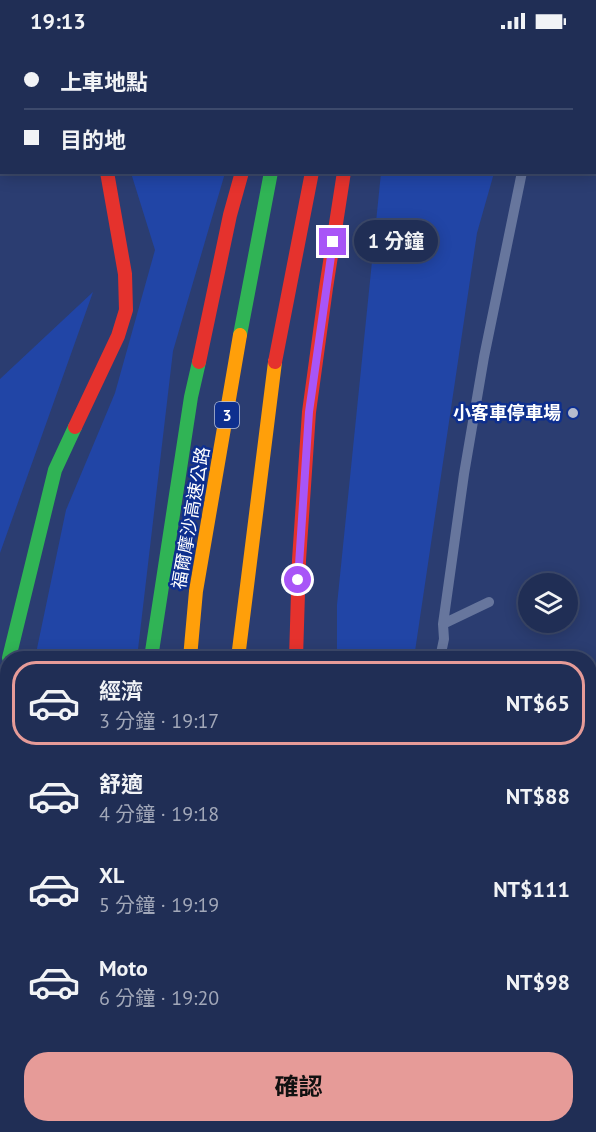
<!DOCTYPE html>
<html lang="zh-TW">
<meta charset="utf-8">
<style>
body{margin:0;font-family:"PT Sans","Noto Sans TC",sans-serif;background:#2d3a5f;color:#f1f3f6;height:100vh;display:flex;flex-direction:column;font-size:22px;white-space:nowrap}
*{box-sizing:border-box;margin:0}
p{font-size:20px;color:#a2a8b9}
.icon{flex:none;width:33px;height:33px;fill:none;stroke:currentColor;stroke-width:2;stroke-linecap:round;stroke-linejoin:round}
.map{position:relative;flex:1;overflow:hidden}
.details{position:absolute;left:0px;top:609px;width:597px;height:482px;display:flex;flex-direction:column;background:#202e55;border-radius:24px 24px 0 0;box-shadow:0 3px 15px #0003,0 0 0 2px #3d4a6c}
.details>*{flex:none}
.guide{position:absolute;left:0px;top:0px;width:597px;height:132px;box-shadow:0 3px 15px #0003,0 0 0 2px #3d4a6c;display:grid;align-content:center;height:132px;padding:0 24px;background:#202e55}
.buttons{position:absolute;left:518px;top:531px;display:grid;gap:12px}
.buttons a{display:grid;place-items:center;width:60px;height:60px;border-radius:50%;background:#202e55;box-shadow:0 3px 15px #0003,0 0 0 2px #3d4a6c;font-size:30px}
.end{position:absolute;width:27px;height:27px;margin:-14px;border:8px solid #a855f7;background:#fff;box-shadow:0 0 0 3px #fff}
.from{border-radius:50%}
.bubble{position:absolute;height:42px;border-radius:21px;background:#202e55;box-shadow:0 3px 15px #0003,0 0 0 2px #3d4a6c;font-size:20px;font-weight:700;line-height:42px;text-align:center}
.guide b{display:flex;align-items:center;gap:21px;height:57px;font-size:22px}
.guide b+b{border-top:2px solid #3d4a6c}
.guide i{width:15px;height:15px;background:#f1f3f6}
ul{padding:10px 0 0;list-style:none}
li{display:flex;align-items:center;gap:18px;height:84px;margin:0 12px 9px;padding:0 12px;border:3px solid transparent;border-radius:24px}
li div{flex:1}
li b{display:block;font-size:22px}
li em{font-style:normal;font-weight:700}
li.selected{border-color:#e69b98}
li>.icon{width:54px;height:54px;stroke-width:1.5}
.primary-button{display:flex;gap:12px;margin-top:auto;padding:12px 24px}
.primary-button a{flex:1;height:69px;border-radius:24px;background:#e69b98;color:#111;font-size:24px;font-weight:700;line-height:69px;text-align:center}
.status{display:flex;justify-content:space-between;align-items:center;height:42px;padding:0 30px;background:#202e55;direction:ltr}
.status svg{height:16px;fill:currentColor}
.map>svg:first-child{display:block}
</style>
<div class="status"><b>19:13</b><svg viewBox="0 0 49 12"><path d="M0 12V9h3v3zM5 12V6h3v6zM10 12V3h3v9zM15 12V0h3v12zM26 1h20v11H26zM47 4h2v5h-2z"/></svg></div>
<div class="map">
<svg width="596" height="1090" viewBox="0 0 596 1090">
<rect width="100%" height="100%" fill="#2b3d71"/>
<path fill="#2145a6" d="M161,0H263V2H160Z
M394,0H532L531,2L394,1Z
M131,131H225L173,309L137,616H35L66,468L115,351L155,208Z
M381,131H494L477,191L414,616H337V563Z
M93,250L0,511V337Z
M7,744V796L0,794V779Z
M590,769L596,771V982L590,979Z
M0,931H7L8,1029L0,1039Z
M27,1083H135V1090H23Z
M256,1083H297L298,1090H256Z"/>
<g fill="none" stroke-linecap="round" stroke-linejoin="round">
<path stroke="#67769d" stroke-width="10" d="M22,2L23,0
M551,2V0
M0,29L2,27
M443,582L464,432L484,315L522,130
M440,616L444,597L443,582L489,560
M590,1002L596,1005
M388,1083L389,1090
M424,1083L425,1090"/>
<path stroke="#30b455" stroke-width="14" d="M341,2L342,0
M240,293L271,130
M9,616L55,428L75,385
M151,616L191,355L199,320
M0,655L8,625
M0,1087L8,1077"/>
<path stroke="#ff9f0a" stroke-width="14" d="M282,0V2
M190,616L196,549L240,293
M238,616L275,320
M218,1083V1090"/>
<path stroke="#e5322d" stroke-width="14" d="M146,2L147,0
M371,2L372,0
M199,320L230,173L242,130
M275,320L312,130
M75,385L118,294L126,268L125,232L107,130
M296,616L299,518L309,370L326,246L344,130
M173,1083V1090
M314,1083V1090"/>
</g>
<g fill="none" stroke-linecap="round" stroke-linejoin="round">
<path stroke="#a855f7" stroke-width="8" d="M298,538L309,370L333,200"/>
</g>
<circle fill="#b5bbcd" stroke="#0e2f8e" stroke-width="2" cx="573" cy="371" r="6"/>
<g text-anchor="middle" stroke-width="5" stroke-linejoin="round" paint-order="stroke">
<rect fill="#0e2f8e" stroke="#b7c1dd" stroke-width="1.5" x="215" y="360" width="24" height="26" rx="4.5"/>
<g font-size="16" font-weight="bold" fill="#fff">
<text x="227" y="379">3</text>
</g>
<g font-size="18" font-weight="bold" fill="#fff" stroke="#0e2f8e" text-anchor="end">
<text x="561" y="377">小客車停車場</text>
</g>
<g font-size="18" fill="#fff" stroke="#0e2f8e">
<text transform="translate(191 476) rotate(-80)" y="6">福爾摩沙高速公路</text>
</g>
</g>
</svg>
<div class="buttons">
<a><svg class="icon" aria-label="layers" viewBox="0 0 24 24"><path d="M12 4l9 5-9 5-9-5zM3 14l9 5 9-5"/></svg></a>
</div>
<i class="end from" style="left:298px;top:538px"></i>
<i class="end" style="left:333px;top:200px"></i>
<div class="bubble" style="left:354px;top:178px;width:84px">1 分鐘</div>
<div class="guide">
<b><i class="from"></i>上車地點</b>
<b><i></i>目的地</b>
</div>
<section class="details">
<ul>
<li class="selected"><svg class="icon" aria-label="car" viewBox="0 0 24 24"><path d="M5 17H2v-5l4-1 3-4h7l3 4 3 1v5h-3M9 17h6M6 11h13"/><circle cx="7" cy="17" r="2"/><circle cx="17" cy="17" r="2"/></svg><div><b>經濟</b><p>3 分鐘 · 19:17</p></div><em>NT$65</em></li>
<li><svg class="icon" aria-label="car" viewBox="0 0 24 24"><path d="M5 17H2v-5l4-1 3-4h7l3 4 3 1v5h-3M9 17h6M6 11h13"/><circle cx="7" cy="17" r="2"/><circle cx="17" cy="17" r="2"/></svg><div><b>舒適</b><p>4 分鐘 · 19:18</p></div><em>NT$88</em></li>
<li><svg class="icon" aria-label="car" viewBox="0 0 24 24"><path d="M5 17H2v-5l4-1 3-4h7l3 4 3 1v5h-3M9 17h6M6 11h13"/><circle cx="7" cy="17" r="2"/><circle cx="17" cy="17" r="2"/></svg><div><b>XL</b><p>5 分鐘 · 19:19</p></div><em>NT$111</em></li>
<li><svg class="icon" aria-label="car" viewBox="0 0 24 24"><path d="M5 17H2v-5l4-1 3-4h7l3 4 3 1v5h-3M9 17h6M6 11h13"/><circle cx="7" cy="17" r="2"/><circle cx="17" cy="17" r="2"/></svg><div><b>Moto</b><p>6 分鐘 · 19:20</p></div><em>NT$98</em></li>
</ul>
<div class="primary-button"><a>確認</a></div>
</section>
</div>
